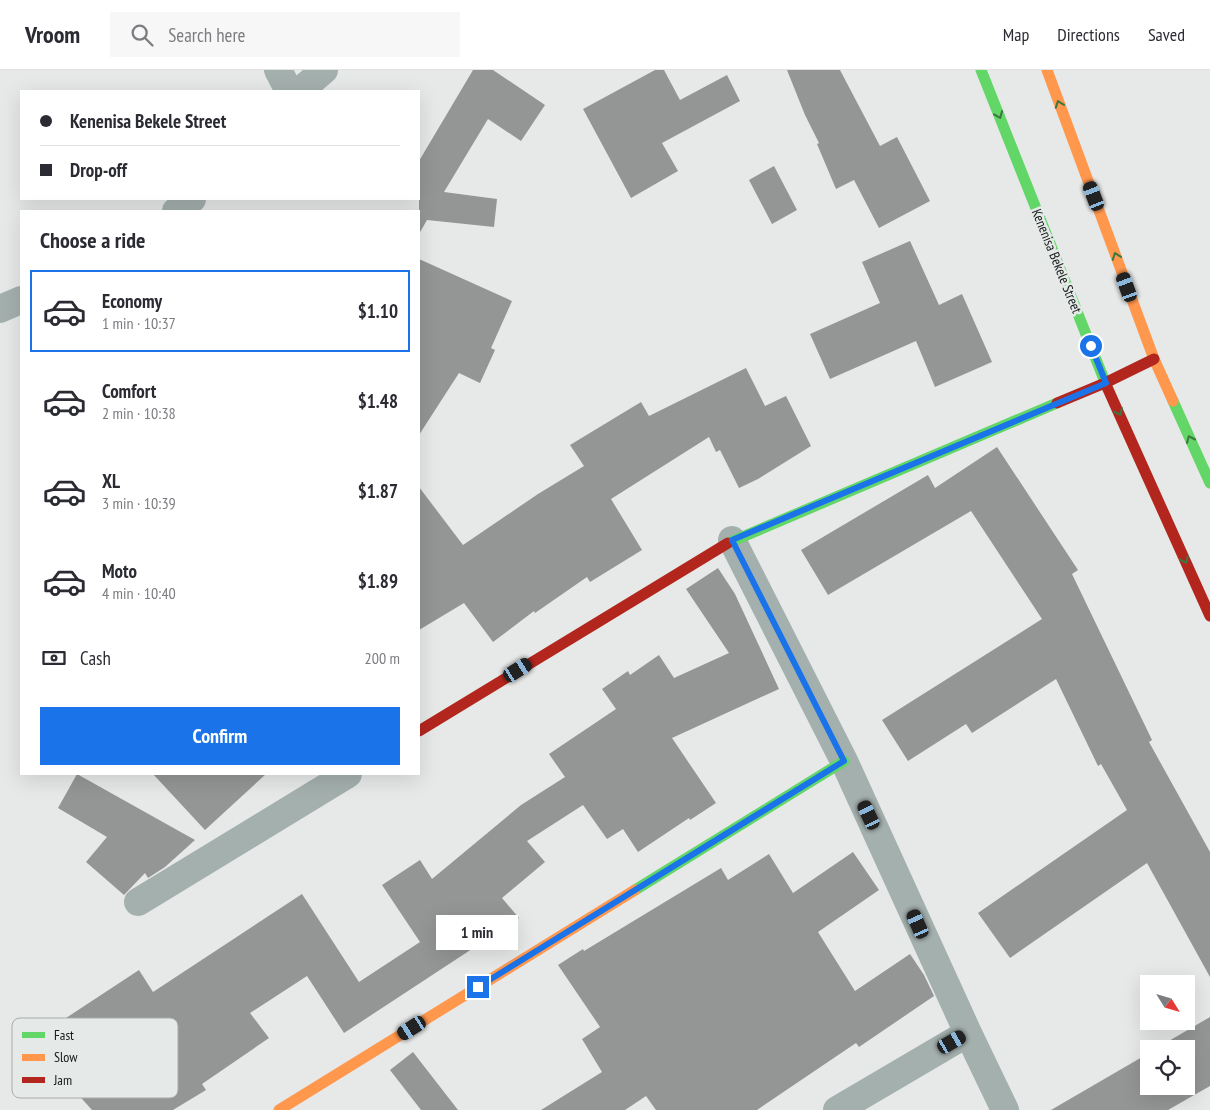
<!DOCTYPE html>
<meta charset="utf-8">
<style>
body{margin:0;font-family:"PT Sans Narrow",sans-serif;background:#f7f7f7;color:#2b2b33;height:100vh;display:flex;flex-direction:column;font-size:19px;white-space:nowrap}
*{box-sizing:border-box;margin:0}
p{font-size:16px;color:#7c7c81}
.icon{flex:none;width:28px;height:28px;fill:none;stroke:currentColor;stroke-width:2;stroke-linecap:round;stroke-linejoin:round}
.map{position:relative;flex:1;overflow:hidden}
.details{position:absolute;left:20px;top:140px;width:400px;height:565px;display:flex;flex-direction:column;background:#fff;border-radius:0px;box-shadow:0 5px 20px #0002}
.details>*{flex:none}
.top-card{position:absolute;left:20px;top:20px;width:400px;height:110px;border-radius:0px;box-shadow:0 5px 20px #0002;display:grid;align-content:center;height:110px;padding:0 20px;background:#fff}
.needle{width:32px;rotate:127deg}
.buttons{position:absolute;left:1140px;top:905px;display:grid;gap:10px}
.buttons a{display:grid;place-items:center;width:55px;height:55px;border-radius:0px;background:#fff;box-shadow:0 5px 20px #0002;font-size:25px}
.end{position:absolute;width:22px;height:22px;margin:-11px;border:6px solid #1a73e8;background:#fff;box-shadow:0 0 0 2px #fff}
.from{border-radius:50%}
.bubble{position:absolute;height:35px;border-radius:0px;background:#fff;box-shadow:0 5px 20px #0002;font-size:16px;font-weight:700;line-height:35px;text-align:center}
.car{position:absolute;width:15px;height:30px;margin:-15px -8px;border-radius:6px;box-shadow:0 0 4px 1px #0007;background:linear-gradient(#222 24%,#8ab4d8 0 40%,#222 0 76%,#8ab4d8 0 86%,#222 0)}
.top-card b{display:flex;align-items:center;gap:18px;height:48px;font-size:19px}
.top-card b+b{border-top:1px solid #e1e1e2}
.top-card i{width:12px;height:12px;background:#2b2b33}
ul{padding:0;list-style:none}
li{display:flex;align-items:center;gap:15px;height:82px;margin:0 10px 8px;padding:0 10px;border:2px solid transparent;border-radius:0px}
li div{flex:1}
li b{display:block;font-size:19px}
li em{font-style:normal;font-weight:700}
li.selected{border-color:#1a73e8}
li>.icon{width:45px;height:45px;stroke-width:1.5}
h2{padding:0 20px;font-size:22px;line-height:60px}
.pay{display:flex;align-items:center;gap:12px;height:55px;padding:0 20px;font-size:19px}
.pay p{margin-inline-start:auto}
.button{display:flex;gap:10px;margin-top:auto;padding:10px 20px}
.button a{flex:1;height:58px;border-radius:0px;background:#1a73e8;color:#fff;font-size:20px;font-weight:700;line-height:58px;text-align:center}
header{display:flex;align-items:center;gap:30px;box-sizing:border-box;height:70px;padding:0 25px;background:#fff;border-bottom:1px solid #e1e1e2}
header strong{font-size:24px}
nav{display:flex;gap:28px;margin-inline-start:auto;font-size:18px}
.search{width:350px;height:45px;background:#f7f7f7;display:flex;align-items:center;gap:12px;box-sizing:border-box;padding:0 18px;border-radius:0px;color:#7c7c81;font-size:19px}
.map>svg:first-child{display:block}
</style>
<header>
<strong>Vroom</strong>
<div class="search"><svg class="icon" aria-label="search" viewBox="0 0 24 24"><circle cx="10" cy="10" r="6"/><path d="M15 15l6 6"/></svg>Search here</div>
<nav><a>Map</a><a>Directions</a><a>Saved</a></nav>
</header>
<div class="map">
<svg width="1210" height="1040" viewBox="0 0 1210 1040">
<rect width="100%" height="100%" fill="#e6e9e8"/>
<path fill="#949696" d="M473,0H493L545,35L521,71L488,49L444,122L497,129L494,157L427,150L419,164V91Z
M655,0H664L680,30L727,5L740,31L662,73L678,101L631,128L583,39Z
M787,0H840L880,76L897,67L930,131L879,158L854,110L836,119L817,74L819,73L805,45Z
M774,96L797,140L772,154L749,110Z
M910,171L939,235L962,224L992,292L935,317L916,271L830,309L810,264L880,233L862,192Z
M419,189L512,231L491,278L495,280L480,313L459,303L419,365Z
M746,298L765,336L786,326L811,376L758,409L739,418L720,380L716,382L709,367L611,429L642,480L590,512L587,507L535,543L534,541L493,572L464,533L419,560V417L463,475L538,424L584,396L570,375L641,332L649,346Z
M997,377L1078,500L1072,504L1152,670L1149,672L1210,782V907L1147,793L1010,888L978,843L1127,740L1101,694L1098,696L1056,609L972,663L966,654L908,691L882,650L1042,549L971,441L828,525L801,480L928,405L935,418Z
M718,498L735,524L779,619L672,668L716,733L690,750L689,748L638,782L623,759L607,769L583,735L527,771L545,792L502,828L519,848L344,963L307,906L250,943L269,968L202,1014L206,1020L173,1040H92L48,991L79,963L66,948L139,900L153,922L302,824L359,912L420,872L382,815L420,790L432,809L521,735L565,707L549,684L616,639L602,619L628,601L630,605L659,585L674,608L729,583L686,519Z
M77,704L195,770L165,797L148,808L145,803L124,825L86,792L107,767L58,738Z
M153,704H266L205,760Z
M853,782L879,820L818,862L855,921L910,884L924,905L934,926L859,977L856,973L757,1040H656L646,1026L625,1040H541L602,1002L582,969L600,957L558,895L583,879L584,881L721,798L728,810L769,784L793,823Z
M1210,947V1016L1168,1040H1051L1149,983V1016H1186V979H1155Z
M413,982L458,1040H421L390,1000Z"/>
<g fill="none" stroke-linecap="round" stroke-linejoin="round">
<path stroke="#a4b0ae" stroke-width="28" d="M278,0L289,21
M300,21L324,0
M176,141L192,129
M0,239L21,230
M732,470L844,691L968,963L1005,1040
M138,832L348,704
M837,1040L968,963"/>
<path stroke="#63d668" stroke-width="11" d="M981,0L1107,317
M1173,331L1210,413
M728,473L1057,333
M635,820L844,691"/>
<path stroke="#ff974d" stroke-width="11" d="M1047,0L1154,289L1173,331
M279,1040L635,820"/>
<path stroke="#b3261e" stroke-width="11" d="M1107,317L1210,546
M1057,333L1105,313L1154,289
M419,661L728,473"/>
</g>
<defs><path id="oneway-chevron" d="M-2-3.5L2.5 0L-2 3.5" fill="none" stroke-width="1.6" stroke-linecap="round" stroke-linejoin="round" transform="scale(1.25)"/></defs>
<g stroke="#3d7740">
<use href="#oneway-chevron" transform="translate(1059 34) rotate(-110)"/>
<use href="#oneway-chevron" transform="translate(999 45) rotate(68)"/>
<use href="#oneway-chevron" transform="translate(1116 186) rotate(-110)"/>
<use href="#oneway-chevron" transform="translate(1119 342) rotate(66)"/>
<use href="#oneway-chevron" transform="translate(1190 369) rotate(-114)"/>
<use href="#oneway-chevron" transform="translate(1185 490) rotate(66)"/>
</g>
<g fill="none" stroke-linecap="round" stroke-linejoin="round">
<path stroke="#1a73e8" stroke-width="6" d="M478,917L844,691L732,470L1106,313L1091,276"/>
</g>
<g text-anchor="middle" stroke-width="5" stroke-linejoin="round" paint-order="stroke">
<g font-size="14" fill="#171818" stroke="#e5eae9">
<text transform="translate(1057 191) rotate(68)" y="5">Kenenisa Bekele Street</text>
</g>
</g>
<rect x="12" y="948" width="166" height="80" rx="8" fill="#e5eae9" stroke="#a7abaa" stroke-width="1"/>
<rect x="22" y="962" width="23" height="6" fill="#63d668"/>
<rect x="22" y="984" width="23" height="7" fill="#ff974d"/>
<rect x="22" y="1007" width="23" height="6" fill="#b3261e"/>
<g font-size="14" fill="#171818">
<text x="54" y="970">Fast</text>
<text x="54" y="992">Slow</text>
<text x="54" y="1015">Jam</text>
</g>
</svg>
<div class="buttons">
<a><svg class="needle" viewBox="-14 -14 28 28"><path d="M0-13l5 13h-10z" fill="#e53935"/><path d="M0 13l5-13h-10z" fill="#7c7c81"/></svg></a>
<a><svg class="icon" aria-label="locate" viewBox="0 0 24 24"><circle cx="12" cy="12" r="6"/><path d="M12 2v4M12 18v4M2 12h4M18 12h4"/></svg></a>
</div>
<i class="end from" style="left:1091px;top:276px"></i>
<i class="end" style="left:478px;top:917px"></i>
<div class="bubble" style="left:436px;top:845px;width:82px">1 min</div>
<i class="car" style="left:1094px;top:126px;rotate:339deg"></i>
<i class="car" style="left:1127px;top:217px;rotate:340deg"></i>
<i class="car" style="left:518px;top:600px;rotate:58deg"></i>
<i class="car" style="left:869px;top:745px;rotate:335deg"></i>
<i class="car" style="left:918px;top:854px;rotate:336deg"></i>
<i class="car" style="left:412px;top:958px;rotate:238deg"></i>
<i class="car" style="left:952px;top:972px;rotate:60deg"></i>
<div class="top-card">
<b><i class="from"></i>Kenenisa Bekele Street</b>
<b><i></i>Drop-off</b>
</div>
<section class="details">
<h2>Choose a ride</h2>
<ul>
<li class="selected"><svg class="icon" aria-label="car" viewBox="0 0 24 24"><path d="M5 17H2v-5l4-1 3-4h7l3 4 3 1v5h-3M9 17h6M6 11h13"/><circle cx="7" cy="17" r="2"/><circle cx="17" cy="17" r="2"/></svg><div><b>Economy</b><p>1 min · 10:37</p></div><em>$1.10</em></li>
<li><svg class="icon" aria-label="car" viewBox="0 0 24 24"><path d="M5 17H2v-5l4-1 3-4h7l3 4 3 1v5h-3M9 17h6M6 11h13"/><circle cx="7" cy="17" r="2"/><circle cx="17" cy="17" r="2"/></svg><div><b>Comfort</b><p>2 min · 10:38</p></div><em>$1.48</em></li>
<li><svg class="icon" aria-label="car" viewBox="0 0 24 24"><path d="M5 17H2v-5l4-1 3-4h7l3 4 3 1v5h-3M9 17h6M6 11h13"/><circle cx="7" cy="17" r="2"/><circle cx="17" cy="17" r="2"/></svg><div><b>XL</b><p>3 min · 10:39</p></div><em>$1.87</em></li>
<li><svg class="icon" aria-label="car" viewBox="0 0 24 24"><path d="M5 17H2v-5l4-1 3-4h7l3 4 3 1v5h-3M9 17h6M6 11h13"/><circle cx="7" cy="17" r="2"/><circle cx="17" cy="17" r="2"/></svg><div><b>Moto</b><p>4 min · 10:40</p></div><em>$1.89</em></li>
</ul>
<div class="pay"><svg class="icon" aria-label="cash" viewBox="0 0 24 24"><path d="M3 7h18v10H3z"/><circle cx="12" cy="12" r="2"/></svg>Cash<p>200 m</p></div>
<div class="button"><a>Confirm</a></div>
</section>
</div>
